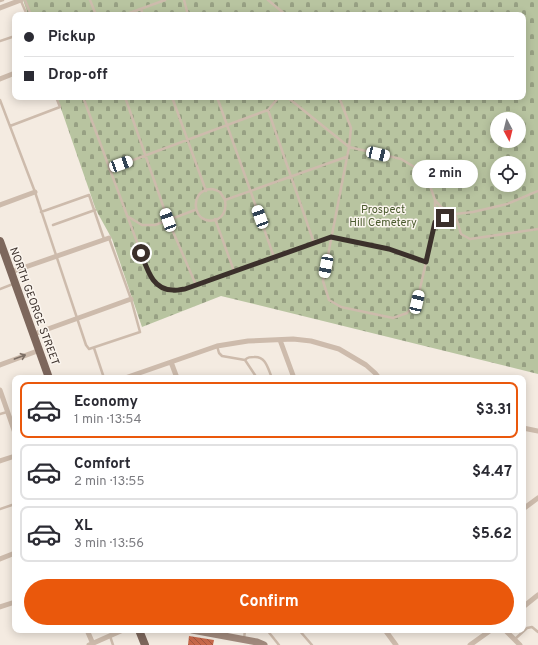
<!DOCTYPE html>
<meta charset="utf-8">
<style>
body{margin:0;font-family:Overpass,sans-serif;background:#f7f7f7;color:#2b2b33;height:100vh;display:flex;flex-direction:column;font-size:15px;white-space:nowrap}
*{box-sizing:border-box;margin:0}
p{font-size:13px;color:#7c7c81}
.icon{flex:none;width:22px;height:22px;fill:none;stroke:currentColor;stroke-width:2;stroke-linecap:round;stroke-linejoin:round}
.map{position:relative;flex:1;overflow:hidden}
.panel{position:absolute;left:12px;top:375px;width:514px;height:258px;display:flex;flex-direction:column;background:#fff;border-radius:8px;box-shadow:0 2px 10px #0003}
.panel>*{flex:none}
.guide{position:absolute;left:12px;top:12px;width:514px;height:88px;border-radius:8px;box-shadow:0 2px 10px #0003;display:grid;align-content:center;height:88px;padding:0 12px;background:#fff}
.needle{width:26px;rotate:173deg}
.buttons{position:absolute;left:490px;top:112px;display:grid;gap:8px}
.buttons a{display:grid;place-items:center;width:36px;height:36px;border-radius:50%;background:#fff;box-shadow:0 2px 10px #0003;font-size:20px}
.end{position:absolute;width:18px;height:18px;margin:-9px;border:5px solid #3b302b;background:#fff;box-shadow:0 0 0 2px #fff}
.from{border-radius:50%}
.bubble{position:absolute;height:28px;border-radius:14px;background:#fff;box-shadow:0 2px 10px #0003;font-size:13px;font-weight:700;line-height:28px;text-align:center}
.car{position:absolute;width:12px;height:24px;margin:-12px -6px;border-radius:5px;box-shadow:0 0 3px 1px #0007;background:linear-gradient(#fff 24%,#345 0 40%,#fff 0 76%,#345 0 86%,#fff 0)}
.guide b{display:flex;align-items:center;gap:14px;height:38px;font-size:15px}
.guide b+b{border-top:1px solid #e1e1e2}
.guide i{width:10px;height:10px;background:#2b2b33}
ul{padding:7px 0 0;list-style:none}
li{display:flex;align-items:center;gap:12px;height:56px;margin:0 8px 6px;padding:0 4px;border:2px solid #e1e1e2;border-radius:8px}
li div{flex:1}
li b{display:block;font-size:15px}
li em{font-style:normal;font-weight:700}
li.current{border-color:#ea580c}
li>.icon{width:36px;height:36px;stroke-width:1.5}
.button{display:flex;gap:8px;margin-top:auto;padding:8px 12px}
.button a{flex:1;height:46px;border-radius:24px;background:#ea580c;color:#fff;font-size:16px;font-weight:700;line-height:46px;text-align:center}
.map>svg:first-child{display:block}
</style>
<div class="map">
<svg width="538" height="645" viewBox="0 0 538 645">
<defs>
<pattern id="cemetery-stones" width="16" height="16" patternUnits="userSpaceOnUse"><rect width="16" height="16" fill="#b8c4a0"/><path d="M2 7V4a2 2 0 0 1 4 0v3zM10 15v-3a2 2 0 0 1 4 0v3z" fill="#97a083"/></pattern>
<pattern id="building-back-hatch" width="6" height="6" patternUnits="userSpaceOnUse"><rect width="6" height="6" fill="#c8694b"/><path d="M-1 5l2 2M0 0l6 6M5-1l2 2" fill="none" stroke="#a4573f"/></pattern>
</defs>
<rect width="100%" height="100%" fill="#f4ebe1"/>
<path fill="url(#cemetery-stones)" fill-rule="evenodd" d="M23,0H538V374L221,296L142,327L112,239L96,210L57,97H523V15H28ZM497,119H519V141H497ZM497,163H519V185H497Z"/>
<path fill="url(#building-back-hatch)" d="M189,636L214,640L213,645H188Z"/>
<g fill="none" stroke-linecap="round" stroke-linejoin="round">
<path stroke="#cdbbac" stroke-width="2.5" d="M25,0L31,15
M90,0L96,15
M184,0L188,15
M268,0L286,15
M0,1L3,0
M21,1L27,15
M141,9L143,15
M124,15L165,0
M0,41L15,36
M83,97L150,277C163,289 167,291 185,289L331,237L389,249L426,262
M125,97L168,220L196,285
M172,97L206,191
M217,97L274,257
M287,97L349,147L351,128L339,97
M0,100L35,192L86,345L89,349L140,332L131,299L109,238
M268,110L314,243
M10,126L60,107L56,97
M109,169L268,110L279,97
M225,200L220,192C218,191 214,189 211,189C187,190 193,229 218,219C225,215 226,207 225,200L346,157
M435,200V222L417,302L407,313L393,318L341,307L329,300L323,281L349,147L401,159L416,168L429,183L435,200L441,207L455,214L473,212L507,204L538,191
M41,212L89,195L104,239
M127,216L142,225H155L195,210
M215,219L234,271
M435,222L455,214L461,234L470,239L538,229
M53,225L95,210
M0,289L13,284
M217,346L219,353L222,356L245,360L257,378
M94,348L104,378
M245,360C248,357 250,357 254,357C266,356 268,369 272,378
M0,414L7,412
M0,509L15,504
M267,630L279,645
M299,630L312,645
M110,636L113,645
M244,639L245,630
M515,639L527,628L532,627L538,632"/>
<path stroke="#cdbbac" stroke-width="5" d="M0,8L21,0
M0,79L15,73
M0,205L35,192
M11,272L109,238
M34,334L131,299
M280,340L294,378
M171,362L177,378
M0,365L40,350
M125,378L217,346L248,341L293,339L311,341L339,349L366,365L375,373L379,378
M0,390L15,433
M523,428L538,431
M0,461L15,456
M523,509L538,498
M0,559L15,553
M0,607L15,602
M523,607L538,595
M87,630L93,644
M385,630L396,645
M505,630L520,645
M89,645L123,630
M470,645L491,630"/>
<path stroke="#a18a7d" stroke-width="7" d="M192,630L257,642L264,645"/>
<path stroke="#7d675c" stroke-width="8" d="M0,241L49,378
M139,630L145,645"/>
</g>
<defs><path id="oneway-shaft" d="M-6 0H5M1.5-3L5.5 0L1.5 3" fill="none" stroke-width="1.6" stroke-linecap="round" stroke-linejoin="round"/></defs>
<use stroke="#7d6f65" href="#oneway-shaft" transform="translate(20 357) rotate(-20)"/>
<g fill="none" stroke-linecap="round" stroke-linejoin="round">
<path stroke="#3b302b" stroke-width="5" d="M141,253C147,268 152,290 173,290C177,291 181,289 185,289L331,237L389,249L426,262L435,222L445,218"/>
</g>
<g text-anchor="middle" stroke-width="3" stroke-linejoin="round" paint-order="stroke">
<g font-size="11" fill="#4a5a2e" stroke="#fbf5ee">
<text x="383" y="213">Prospect<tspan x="383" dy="13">Hill Cemetery</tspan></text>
</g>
<g font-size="11" fill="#3b302b" stroke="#fbf5ee">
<text transform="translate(35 306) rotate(70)" y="4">NORTH GEORGE STREET</text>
</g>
</g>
</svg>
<div class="buttons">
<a><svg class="needle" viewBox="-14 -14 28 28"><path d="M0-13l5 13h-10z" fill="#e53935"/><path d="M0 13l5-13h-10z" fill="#7c7c81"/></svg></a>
<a><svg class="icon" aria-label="locate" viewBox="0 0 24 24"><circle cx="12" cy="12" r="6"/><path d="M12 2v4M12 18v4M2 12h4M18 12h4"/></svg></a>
</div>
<i class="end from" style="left:141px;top:253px"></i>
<i class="end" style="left:445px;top:218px"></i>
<div class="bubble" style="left:412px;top:160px;width:66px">2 min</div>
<i class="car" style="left:378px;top:154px;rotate:103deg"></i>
<i class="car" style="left:121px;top:164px;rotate:70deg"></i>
<i class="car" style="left:260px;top:217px;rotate:340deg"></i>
<i class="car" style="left:168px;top:220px;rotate:340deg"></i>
<i class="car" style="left:326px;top:266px;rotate:191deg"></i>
<i class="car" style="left:417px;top:302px;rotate:13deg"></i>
<div class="guide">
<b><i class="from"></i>Pickup</b>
<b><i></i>Drop-off</b>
</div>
<section class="panel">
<ul>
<li class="current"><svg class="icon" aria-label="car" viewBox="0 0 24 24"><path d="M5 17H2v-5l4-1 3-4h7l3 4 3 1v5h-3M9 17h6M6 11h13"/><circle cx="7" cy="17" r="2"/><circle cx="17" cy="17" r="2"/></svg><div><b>Economy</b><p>1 min · 13:54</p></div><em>$3.31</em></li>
<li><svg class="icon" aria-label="car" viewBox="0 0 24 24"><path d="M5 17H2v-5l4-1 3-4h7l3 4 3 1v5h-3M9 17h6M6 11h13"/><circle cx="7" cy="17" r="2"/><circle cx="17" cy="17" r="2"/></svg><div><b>Comfort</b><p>2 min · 13:55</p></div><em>$4.47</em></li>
<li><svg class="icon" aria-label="car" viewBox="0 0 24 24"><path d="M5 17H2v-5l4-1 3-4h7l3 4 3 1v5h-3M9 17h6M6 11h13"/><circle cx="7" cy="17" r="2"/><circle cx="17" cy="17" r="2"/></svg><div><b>XL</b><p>3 min · 13:56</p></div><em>$5.62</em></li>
</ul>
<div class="button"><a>Confirm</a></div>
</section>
</div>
